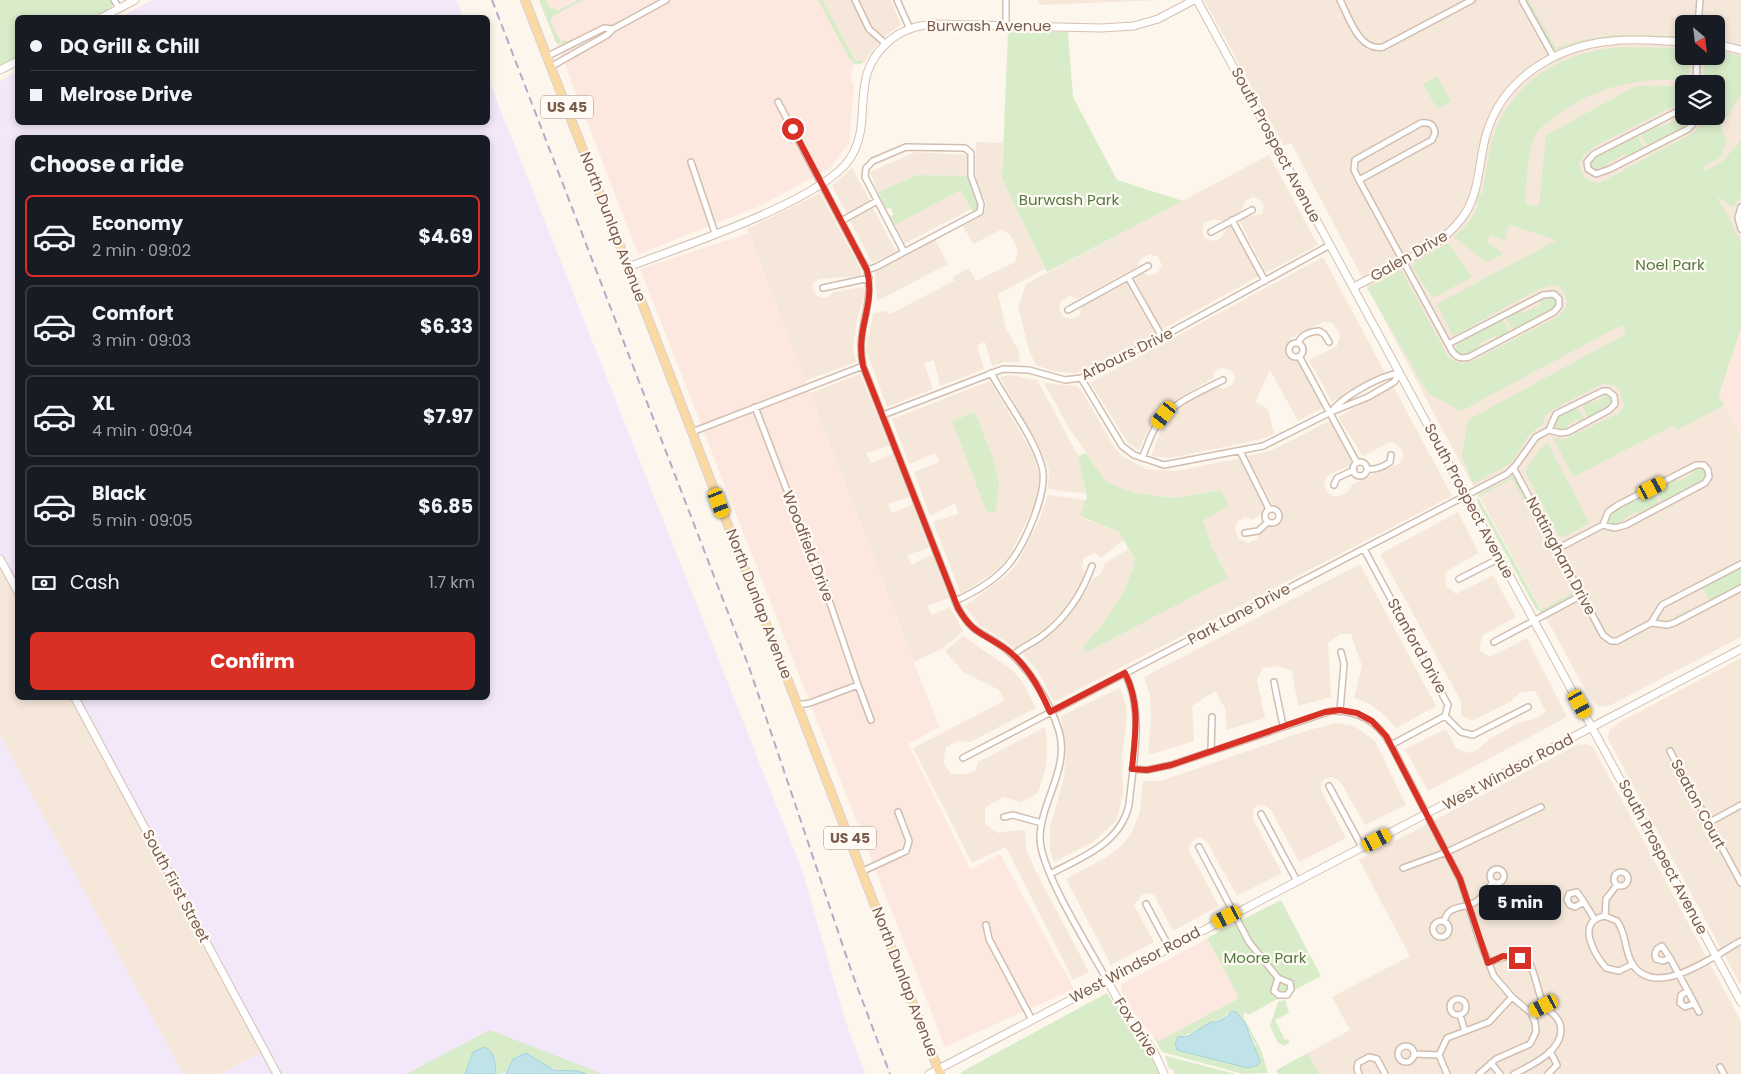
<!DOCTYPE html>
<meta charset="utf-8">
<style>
body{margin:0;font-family:Poppins,sans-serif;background:#20242c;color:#f1f3f6;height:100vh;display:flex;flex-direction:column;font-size:19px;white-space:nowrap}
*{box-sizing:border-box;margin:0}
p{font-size:16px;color:#9ea1a6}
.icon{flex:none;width:28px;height:28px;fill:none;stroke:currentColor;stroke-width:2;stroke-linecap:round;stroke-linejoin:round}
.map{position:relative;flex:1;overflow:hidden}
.panel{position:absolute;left:15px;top:135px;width:475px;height:565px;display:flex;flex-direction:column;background:#171b24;border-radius:8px;box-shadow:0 2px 8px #0003}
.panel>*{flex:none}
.guide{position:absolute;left:15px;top:15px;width:475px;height:110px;border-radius:8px;box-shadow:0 2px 8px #0003;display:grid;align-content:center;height:110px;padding:0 15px;background:#171b24}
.needle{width:32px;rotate:152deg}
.fabs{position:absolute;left:1675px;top:15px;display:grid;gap:10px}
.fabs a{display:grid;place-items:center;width:50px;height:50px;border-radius:8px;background:#171b24;box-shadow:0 2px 8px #0003;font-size:25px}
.end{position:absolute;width:22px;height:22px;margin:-11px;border:6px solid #d93025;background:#fff;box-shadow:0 0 0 2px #fff}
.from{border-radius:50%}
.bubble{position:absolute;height:35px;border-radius:8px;background:#171b24;box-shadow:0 2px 8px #0003;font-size:16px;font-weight:700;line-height:35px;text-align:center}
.car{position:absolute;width:15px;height:30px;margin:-15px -8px;border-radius:6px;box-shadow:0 0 4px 1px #0007;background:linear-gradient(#f5c518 24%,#345 0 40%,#f5c518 0 76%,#345 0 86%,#f5c518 0)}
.guide b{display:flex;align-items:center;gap:18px;height:48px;font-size:19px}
.guide b+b{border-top:1px solid #363941}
.guide i{width:12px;height:12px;background:#f1f3f6}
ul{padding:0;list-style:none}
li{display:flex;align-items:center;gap:15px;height:82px;margin:0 10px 8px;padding:0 5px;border:2px solid #363941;border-radius:8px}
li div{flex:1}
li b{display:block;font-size:19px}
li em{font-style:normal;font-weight:700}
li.on{border-color:#d93025}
li>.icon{width:45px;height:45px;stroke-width:1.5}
h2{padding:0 15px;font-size:22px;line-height:60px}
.pay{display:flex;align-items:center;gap:12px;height:55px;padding:0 15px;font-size:19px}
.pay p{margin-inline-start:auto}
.primary-button{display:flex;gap:10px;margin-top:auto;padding:10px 15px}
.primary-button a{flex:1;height:58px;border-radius:8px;background:#d93025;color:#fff;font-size:20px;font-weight:700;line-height:58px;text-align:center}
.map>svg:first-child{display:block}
</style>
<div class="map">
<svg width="1741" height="1074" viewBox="0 0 1741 1074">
<rect width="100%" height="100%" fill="#fdf6ec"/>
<path fill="#f5e8da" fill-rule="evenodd" d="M822,0H891L901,25L881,39L865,61L855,60Z
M1038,0H1160L1040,5Z
M1204,0H1741V242L1539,207L1479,193L1476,202L1509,225L1580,246L1676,429L1724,405L1741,436V637L1611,705L1600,707L1591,700L1440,425L1291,143L1284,146ZM1684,24H1716V56H1684ZM1684,84H1716V116H1684Z
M976,142L1003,143L1002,178L1045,269L998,294L1006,329L1018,349L1020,362H1005L992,366L985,342L977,345L984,369L940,386L934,360L924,363L933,389L887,407L866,350L873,313L887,311L890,314L954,281L953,277L969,268L976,281L1015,262L1018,250L1010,234L1000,230L973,244L963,226L984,214L986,203L976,181Z
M915,152L968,155L967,176L917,175L878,192L870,172Z
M1269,155L1318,245L1266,273L1240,222L1242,218L1262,214L1264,206L1260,200L1253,197L1245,201L1241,211L1223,221L1213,219L1204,223L1202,232L1206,239L1215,241L1223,236L1228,226H1234L1259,276L1161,330L1134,278L1143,273L1151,276L1158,272L1162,265L1158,257L1150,254L1141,258L1137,267L1078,299L1070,296L1061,301L1059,309L1063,317L1071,319L1080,315L1082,306L1127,282L1155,334L1092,367L1076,373L1052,371L1036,365L1029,350L1018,307L1026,284Z
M852,168L870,201L847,214L832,186Z
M961,190L971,209L904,244L895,225Z
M820,193L861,270V276L818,279L813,284V290L817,296L823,298L829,297L833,292L863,287L865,293L857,320L853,348L856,362L805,381L747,229Z
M873,208L896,252L872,263L850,221Z
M935,240L948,264L877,301L875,272Z
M1323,257L1386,374L1332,402L1309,360L1337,346L1340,336L1333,323L1323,322L1291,338L1289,345L1325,407L1298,421L1270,370L1255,402L1268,409L1274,434L1258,440L1170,458L1151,456L1162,427L1171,415L1181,407L1216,387L1224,389L1233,384L1235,377L1231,370L1222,368L1215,371L1213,378L1162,408L1153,420L1139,450L1129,444L1090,383Z
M860,374L890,446L866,453L871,463L893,454L910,497L888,504L892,513L913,504L929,548L907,555L912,565L932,554L949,598L927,606L932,615L950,607L963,631L943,648L914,662L810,393Z
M1011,375L1037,380L1078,456L1086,494L1048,489L1049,470L1044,457L1000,377Z
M990,381L1033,454L1039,475L1038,492L1033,508L1008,559L995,572L961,594L933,522L958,514L955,503L930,516L914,472L939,462L936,453L909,464L892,419ZM975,412L993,458L999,484L987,513L952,421Z
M1044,383L1077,386L1083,393L1113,445L1122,456L1146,469L1177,471L1241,458L1267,509L1253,520L1245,517L1237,522L1235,531L1239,539L1248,543L1257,539L1261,531L1281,521L1283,513L1281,509H1275L1247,456L1270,451L1331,420L1352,456L1350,465L1327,476L1324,485L1329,494L1337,497L1348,492L1352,485L1377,472L1399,464L1403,458L1402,450L1397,445L1390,442L1363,456L1338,417L1393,386L1452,496L1054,702L1037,670L1022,653L1048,636L1067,619L1094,578L1101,574L1105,563L1128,549L1135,560L1130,581L1111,613L1083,647L1228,578L1211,545L1203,520L1221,490L1174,498L1135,493L1106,482L1068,426Z
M1048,495L1086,500L1080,517L1119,532L1124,540L1101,558L1094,553L1084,558L1082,567L1086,574L1077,591L1064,609L1047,626L1015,649L1005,641L979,625L965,606L1007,575L1018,562L1039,521Z
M1458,512L1479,553L1445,572L1446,586L1456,594L1493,575L1516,617L1482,636L1479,650L1490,657L1527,638L1567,717L1428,791L1405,749L1446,729L1456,748L1469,753L1477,750L1489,739L1520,722L1532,720L1546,712L1535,691L1521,692L1510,702L1472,721L1461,715V701L1380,554Z
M1360,564L1436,706L1396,728L1382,713L1370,704L1354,698L1362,666L1351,634H1340L1328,643L1331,697L1298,706L1292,671L1279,666L1263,668L1257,679L1265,718L1227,730L1225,708L1215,691L1192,706L1194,741L1148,755L1151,716L1150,695L1144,677Z
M0,568L17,601L18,698H70L261,1053L221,1074H183L0,736Z
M963,636L1012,670L1022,681L1036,708L970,742L958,741L946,747L943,762L951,774H966L976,770L978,762L1045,727L1047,740L1046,767L1038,793L1021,802L1003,797L985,808V824L998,833L1018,830L1025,831L1026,848L1034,868L1089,972L1073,980L1006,847L972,863L913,748L1004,701L999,690L963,672L945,651Z
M1741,658V986L1608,739L1609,730L1618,723Z
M1120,688L1126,705L1127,716L1122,756L1123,795L1116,821L1093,842L1054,862L1050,850V827L1064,778L1066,752L1061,716Z
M1337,723L1354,726L1375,741L1406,805L1365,825L1340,781L1332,777L1325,779L1321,784V790L1346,838L1299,862L1271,810L1264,805L1257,806L1253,810V819L1282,873L1237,896L1207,842L1200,837L1194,840L1189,845V851L1219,906L1173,931L1154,895L1149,893L1142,895L1134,905L1154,942L1111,965L1066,879L1105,858L1120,847L1131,834L1140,811L1143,781H1160L1309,730Z
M1586,744L1593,747L1741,1021V1074H1319L1308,1053L1350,1030L1332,997L1410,956L1359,860L1577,745Z"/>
<path fill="#fde8e0" d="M540,0H822L855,60L850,78L854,85L849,143L829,169L758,207L638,254Z
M748,233L939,727L908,744L970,869L1000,854L1074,989L945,1047L640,269Z
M1741,328V436L1719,395Z
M1207,939L1239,998L1157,1042L1131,1008L1121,991L1122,984Z"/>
<path fill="#f3e8fa" d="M153,0H456L463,17H120Z
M17,72L18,122H488V78L802,870L845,1020L865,1074H221L261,1052L70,698H488V138H18L17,601L0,568V81Z
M0,736L183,1074H0Z"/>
<path fill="#d8ecc9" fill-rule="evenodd" d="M0,0H111L113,4L110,9L94,17L18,18L17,57L0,67Z
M539,0H546L551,9L555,7L557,11L578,0H583L553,16L550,21L561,42L565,40L566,42L583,35L566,44L556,43Z
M818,0H822L855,60L865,61L861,64H855L849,58Z
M1526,0H1529L1556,48L1582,40L1615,35L1684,36V38L1618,36L1589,40L1555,50L1551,47Z
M1008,31L1068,32L1073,97L1117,180L1183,201L1047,272L1002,178Z
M1621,47L1684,48V56H1690L1688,80C1637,78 1596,85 1555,117C1550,122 1540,127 1537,132C1527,150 1527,184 1525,204L1539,206L1546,135L1636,86H1684V101L1595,146L1584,155L1579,164C1582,177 1587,182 1600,183L1696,131L1704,119L1719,122L1727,141L1721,157L1702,167L1704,171L1722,162L1741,140V197L1733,207L1717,196L1741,242V328L1719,395L1724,405L1677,430L1674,425L1573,477L1553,438L1565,439L1619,413L1624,406L1620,390L1614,385L1602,384L1552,410L1545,416L1542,425L1529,435L1511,463L1473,484L1462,456L1468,420L1626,334L1622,325L1461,411L1428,393L1367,288L1401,270L1448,357L1461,364L1475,360L1559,316C1569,306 1569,296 1559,286L1552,285L1539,289L1455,335H1452L1437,304L1557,240L1509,225L1505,240L1491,235L1486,241L1504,254L1486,262L1454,237C1465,228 1474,218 1478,204L1475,202L1479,193L1482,194L1483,190C1486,176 1487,160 1491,145C1507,83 1560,52 1621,47Z
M1716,51L1741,56V96L1727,117L1716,116V84H1704V56H1716Z
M1437,76L1451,102L1437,109L1423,84Z
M1684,110V116H1692L1688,126L1652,146L1647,145L1641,135L1643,131L1659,122L1660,128L1675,120V113Z
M1634,135L1638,136L1643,146L1642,151L1626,160L1625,154L1608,163V169L1596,172L1592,169L1591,161L1595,156Z
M917,175L967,176L979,204V209L973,212L961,190L895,225L890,216L894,215L891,208L886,209L878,192Z
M1448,243L1472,277L1433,298L1411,265Z
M1544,296H1552L1557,300L1555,310L1517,330L1512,328L1507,320L1508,315L1521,308L1522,314L1540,305V299Z
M1499,320L1504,321L1509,331L1508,335L1497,341L1496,335L1479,344V350L1465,356L1456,352V346L1461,340Z
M1603,393L1612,396L1613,405L1591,418L1587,417L1582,406L1591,399V404L1602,398Z
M1575,407L1579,409L1584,418L1583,422L1579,424L1578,419L1567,425V430H1558L1554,423L1559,415Z
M975,412L993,458L999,484L995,512L987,513L952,421Z
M1548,443L1589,523L1563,537L1559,536L1525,472L1540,449Z
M1086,453L1106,482L1135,493L1174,498L1221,490L1229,506L1203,520L1211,545L1228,578L1087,652L1083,647C1106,620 1127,595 1135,560L1119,532L1080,516L1087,497L1078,456Z
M1703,467L1707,470V479L1667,502L1661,500L1656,491L1658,487L1677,477L1678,482L1692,474L1693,468Z
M1512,477L1516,479L1575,590L1576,595L1573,597L1541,612L1536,609L1477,502L1478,495ZM1512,479L1574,592L1541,610L1478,497Z
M1648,492L1654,493L1659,502L1657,507L1638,517L1637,511L1623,519V525L1610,524L1608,519L1611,511Z
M1741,562V590L1675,625H1658L1648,628L1645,623C1654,619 1655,609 1662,603ZM1699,589L1704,590L1709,599L1708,604L1690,613V608L1674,617L1673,622H1662L1658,616L1661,609Z
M1281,900L1321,976L1248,1015L1246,1012L1244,1013V1018L1261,1050L1268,1073L1243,1074L1162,1052L1155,1039L1156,1037L1159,1041L1239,998L1207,938ZM1228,1013L1245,1023L1256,1046L1177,1050L1175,1043L1179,1037C1186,1036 1225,1018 1228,1013Z
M1107,993L1122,1016L1143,1041L1160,1074H960L963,1071Z
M1285,1000L1289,1013L1275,1020L1285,1040L1288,1039L1290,1042L1284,1046L1278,1043L1270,1026L1278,1002Z
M490,1030L603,1074C572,1074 543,1065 513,1059C509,1071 508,1074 496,1074L495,1057L469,1061L465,1074H406Z
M1308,1053L1319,1074H1278L1276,1070Z
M1165,1056H1166L1236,1074H1175L1172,1069H1169Z"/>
<path fill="#bfe3e8" stroke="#a5d3da" d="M1232,1011L1236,1012L1245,1023L1260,1061L1258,1065L1248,1068L1177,1050L1175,1043L1178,1037L1188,1036L1211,1022H1216L1226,1017Z
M484,1047C496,1053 495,1062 496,1074H465L473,1052Z
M526,1053L554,1070L577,1071L587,1074H506L513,1059Z"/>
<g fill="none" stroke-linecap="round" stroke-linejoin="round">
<g stroke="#d1beb0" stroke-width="8">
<path id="street" d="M114,0L119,8
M855,0L869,29L886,44
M897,0L910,29
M1340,0C1349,17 1359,52 1383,47L1472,0
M1522,0L1553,56
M1698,24L1700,0
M1006,25V0
M548,56L604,28L613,29
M552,66L607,35L613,29L666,0
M1696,84L1697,56
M778,102L867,270C875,307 855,327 863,366L958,608C974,636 981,630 1003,647C1027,665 1050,701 1059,731C1070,768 1041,801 1040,837C1039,869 1090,949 1107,980
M1684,108L1594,154L1587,162L1588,169L1596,174L1610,169L1688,129L1693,124L1694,116
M1421,123C1429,122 1434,124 1435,133L1432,140L1359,180L1354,170L1355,160Z
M691,162L715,233
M1359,180L1452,351C1457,358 1461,359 1469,357L1554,312L1559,306V299L1554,294L1543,295L1448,344
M1741,207L1738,218L1741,229
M843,220L877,201
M1232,220L1265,281
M1211,232L1252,210
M867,270L876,267L980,212L981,204L971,176V153L965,148L906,147L873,161L866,168L865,177L904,252
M1128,277L1162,337
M823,288L869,278
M1068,310L1148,266
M1298,343C1302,334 1310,332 1319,331L1324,334L1329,342
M1289 350a7 7 0 1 1 14 0a7 7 0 1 1-14 0Z
M1299,356L1357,463
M1081,378L1122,446L1134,455L1164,465L1263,446L1331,412L1368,397L1394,382L1400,373
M755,407L830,603L858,685
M1331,412C1343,396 1381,375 1400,373
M883,415L1003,369L1029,370L1065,380L1081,378L1162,337L1330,245
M692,432L863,366
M1240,451L1269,509
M1142,458C1147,447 1151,433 1158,423C1173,402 1202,391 1223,380
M1353 469a7 7 0 1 1 14 0a7 7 0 1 1-14 0Z
M1367,469C1375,470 1383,467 1390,462L1391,455
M1514,469L1603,635L1611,641H1617L1651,623L1662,605L1741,564
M1334,485L1337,478L1354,470
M1265 516a7 7 0 1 1 14 0a7 7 0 1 1-14 0Z
M1245,533L1258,531L1268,522
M1364,549L1448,705L1445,716L1391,745
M1557,549L1603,525L1615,528L1626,525L1705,483L1709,477L1708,470L1704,465H1696L1618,505L1608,512L1603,525
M1459,579L1500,558
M955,601C973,593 995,580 1008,565C1024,546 1049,491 1042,467C1034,437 1006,401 991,373
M1652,623L1667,625L1674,623L1741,588
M1494,642L1582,595
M1013,655C1022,647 1033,643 1042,636C1066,618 1082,594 1092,566
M1274,682L1283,726
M798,705L810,703L858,685L871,720
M1340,711L1344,664L1341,652
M1445,716L1461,732L1473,735L1528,707
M1211,751L1212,717
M1670,751L1741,883
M963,758L1507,474L1516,465L1536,437L1549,430L1556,414L1603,391H1608L1614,396L1615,404L1609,410L1568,432L1560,433L1549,430
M1132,769L1147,770L1171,765L1331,711C1358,710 1378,721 1391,745L1460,879L1479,939L1494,976L1512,997L1531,1013L1535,1022L1536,1032L1530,1044L1496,1059L1479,1074
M1329,786L1362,847
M1261,814L1297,881
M1004,817L1013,815L1042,823
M1708,823L1741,805
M1199,847L1249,942L1278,978
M1403,868L1447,852L1541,807
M1490 876a7 7 0 1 1 14 0a7 7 0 1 1-14 0Z
M863,871L906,851L909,841L898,812
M1614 879a7 7 0 1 1 14 0a7 7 0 1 1-14 0Z
M1050,874C1082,857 1120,844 1129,805C1133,761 1145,714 1125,673
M1577,892L1584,902L1575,907L1570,905L1567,900L1569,894Z
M1584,902L1595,920
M1146,904L1169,947
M1605,916L1606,899L1617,885
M1433 929a8 8 0 1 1 16 0a8 8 0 1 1-16 0Z
M1444,922C1448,903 1465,910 1477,901C1483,897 1488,888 1493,882
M986,925L989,939L1032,1020
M1662,946L1670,958L1663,961L1656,959L1655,954L1657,949Z
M1670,958L1699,1012
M1488,963C1504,956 1514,954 1529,962C1536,975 1537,990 1543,1003C1547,1011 1557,1014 1560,1024C1567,1049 1532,1065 1514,1074
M1633,964L1619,971L1606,968C1594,954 1575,921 1605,916L1617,921C1627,934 1624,952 1633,965C1657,1000 1715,955 1741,941
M1278,978L1290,983L1291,989L1287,995H1279L1274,991Z
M1688,991L1681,995L1680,1003L1685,1007L1694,1004
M1450 1007a8 8 0 1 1 16 0a8 8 0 1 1-16 0Z
M1531,1013L1544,1006
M1460,1015L1465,1031
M1398 1054a8 8 0 1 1 16 0a8 8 0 1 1-16 0Z
M1414,1054L1439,1055
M1491,1063L1500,1074
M1720,1067L1724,1074
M1359,1074L1357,1069L1358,1063L1369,1057L1377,1059L1385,1074
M1447,1074L1439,1055L1447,1038L1489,1022L1512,997
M1548,1074L1557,1065L1550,1051"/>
</g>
<g stroke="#d6c0b0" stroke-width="9">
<path id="secondary" d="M1197,0L1741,1002
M101,18L135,0
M1716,44L1741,50
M0,70L18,61
M628,267C680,247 819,202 849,160C876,121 846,78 889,41C902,30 918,25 935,24L1101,28L1134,26L1158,19L1194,0
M1354,287C1388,268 1439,250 1462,218C1481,193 1478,160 1487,132C1504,77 1557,46 1612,41C1635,38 1660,41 1684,42
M0,559L18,592
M75,698L277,1074
M1107,980L1127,1016L1154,1052L1164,1074
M929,1074L1741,649"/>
</g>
<g stroke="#dad1cd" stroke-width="10">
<path id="primary" d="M525,0L940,1074"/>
</g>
<use href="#street" stroke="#fff" stroke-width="5"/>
<use href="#secondary" stroke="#fff" stroke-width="7"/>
<use href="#primary" stroke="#fbd9a5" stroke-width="8"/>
<path stroke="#b9a8c9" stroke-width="2" stroke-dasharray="8 5" stroke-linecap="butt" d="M492,0L749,667L852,973L890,1074"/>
</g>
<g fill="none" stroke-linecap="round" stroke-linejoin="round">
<path stroke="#d93025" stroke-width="6" d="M793,129L867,270C876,307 855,327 863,366L958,608C971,631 980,632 1000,645C1025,660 1039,687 1050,712L1125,673C1141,705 1135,735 1132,769L1147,770L1171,765L1325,712L1340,710L1357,713L1372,721L1386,736L1460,879L1488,963L1503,956L1520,958"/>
</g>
<g text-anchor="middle" stroke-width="4.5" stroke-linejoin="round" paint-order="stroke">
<g fill="#fffaf3" stroke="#a28b7f" stroke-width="1">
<rect x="541" y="95.5" width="52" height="23" rx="4"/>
<rect x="824" y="826.5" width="52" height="23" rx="4"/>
</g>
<g font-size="14" font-weight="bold" fill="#7a5c4d">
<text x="567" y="112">US 45</text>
<text x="850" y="843">US 45</text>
</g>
<g font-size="15" fill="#7a5c4d" stroke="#fffaf3">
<text x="989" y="31">Burwash Avenue</text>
<text transform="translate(1276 145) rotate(62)" y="5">South Prospect Avenue</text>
<text transform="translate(613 227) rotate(69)" y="5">North Dunlap Avenue</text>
<text transform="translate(1409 256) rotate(-30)" y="5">Galen Drive</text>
<text transform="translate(1127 354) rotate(-26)" y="5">Arbours Drive</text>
<text transform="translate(1469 501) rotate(62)" y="5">South Prospect Avenue</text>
<text transform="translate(808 546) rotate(69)" y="5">Woodfield Drive</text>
<text transform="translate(1561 556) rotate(62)" y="5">Nottingham Drive</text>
<text transform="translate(759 604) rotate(69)" y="5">North Dunlap Avenue</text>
<text transform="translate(1239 614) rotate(-28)" y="5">Park Lane Drive</text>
<text transform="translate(1417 646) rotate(61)" y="5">Stanford Drive</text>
<text transform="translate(1508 772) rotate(-28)" y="5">West Windsor Road</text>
<text transform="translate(1698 804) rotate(62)" y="5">Seaton Court</text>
<text transform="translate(1663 857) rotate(62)" y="5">South Prospect Avenue</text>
<text transform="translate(176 886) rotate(62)" y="5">South First Street</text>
<text transform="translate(1135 965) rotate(-28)" y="5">West Windsor Road</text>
<text transform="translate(905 982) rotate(69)" y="5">North Dunlap Avenue</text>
<text transform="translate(1136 1027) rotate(57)" y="5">Fox Drive</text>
</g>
<g font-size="15" fill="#537a41" stroke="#fffaf3">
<text x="1069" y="205">Burwash Park</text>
<text x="1670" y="270">Noel Park</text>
<text x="1265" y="963">Moore Park</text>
</g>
</g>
</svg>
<div class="fabs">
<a><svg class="needle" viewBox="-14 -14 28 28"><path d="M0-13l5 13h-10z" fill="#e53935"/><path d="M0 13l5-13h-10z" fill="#9ea1a6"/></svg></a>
<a><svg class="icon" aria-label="layers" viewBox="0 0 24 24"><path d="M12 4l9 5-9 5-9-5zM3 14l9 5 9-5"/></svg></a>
</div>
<i class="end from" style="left:793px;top:129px"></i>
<i class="end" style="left:1520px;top:958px"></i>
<div class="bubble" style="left:1479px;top:885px;width:82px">5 min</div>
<i class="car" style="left:1164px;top:415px;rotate:218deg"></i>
<i class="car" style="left:1652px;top:488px;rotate:62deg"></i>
<i class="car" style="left:719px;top:503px;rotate:159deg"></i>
<i class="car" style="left:1580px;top:704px;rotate:151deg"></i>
<i class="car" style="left:1377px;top:840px;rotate:63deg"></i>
<i class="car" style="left:1227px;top:917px;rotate:243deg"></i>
<i class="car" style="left:1544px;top:1006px;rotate:242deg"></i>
<div class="guide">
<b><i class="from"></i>DQ Grill &amp; Chill</b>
<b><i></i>Melrose Drive</b>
</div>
<section class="panel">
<h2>Choose a ride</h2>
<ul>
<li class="on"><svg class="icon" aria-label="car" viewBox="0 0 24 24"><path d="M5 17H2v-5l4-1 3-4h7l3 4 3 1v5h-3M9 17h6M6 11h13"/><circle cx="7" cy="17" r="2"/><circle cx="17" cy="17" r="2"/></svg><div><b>Economy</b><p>2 min · 09:02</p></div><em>$4.69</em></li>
<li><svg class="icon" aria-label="car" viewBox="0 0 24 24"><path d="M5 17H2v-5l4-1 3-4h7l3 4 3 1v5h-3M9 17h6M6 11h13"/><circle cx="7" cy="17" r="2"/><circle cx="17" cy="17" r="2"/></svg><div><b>Comfort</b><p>3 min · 09:03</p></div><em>$6.33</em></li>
<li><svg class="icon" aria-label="car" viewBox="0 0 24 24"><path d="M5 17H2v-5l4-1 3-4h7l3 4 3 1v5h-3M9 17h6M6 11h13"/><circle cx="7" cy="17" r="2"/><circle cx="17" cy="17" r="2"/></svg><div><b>XL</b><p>4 min · 09:04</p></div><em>$7.97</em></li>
<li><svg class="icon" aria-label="car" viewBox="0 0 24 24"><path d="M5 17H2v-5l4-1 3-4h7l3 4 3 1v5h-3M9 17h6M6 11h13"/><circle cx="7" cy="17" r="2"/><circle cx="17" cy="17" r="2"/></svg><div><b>Black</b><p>5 min · 09:05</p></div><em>$6.85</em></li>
</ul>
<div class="pay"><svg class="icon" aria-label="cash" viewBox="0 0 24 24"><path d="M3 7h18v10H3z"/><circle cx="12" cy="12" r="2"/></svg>Cash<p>1.7 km</p></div>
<div class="primary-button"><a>Confirm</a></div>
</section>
</div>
